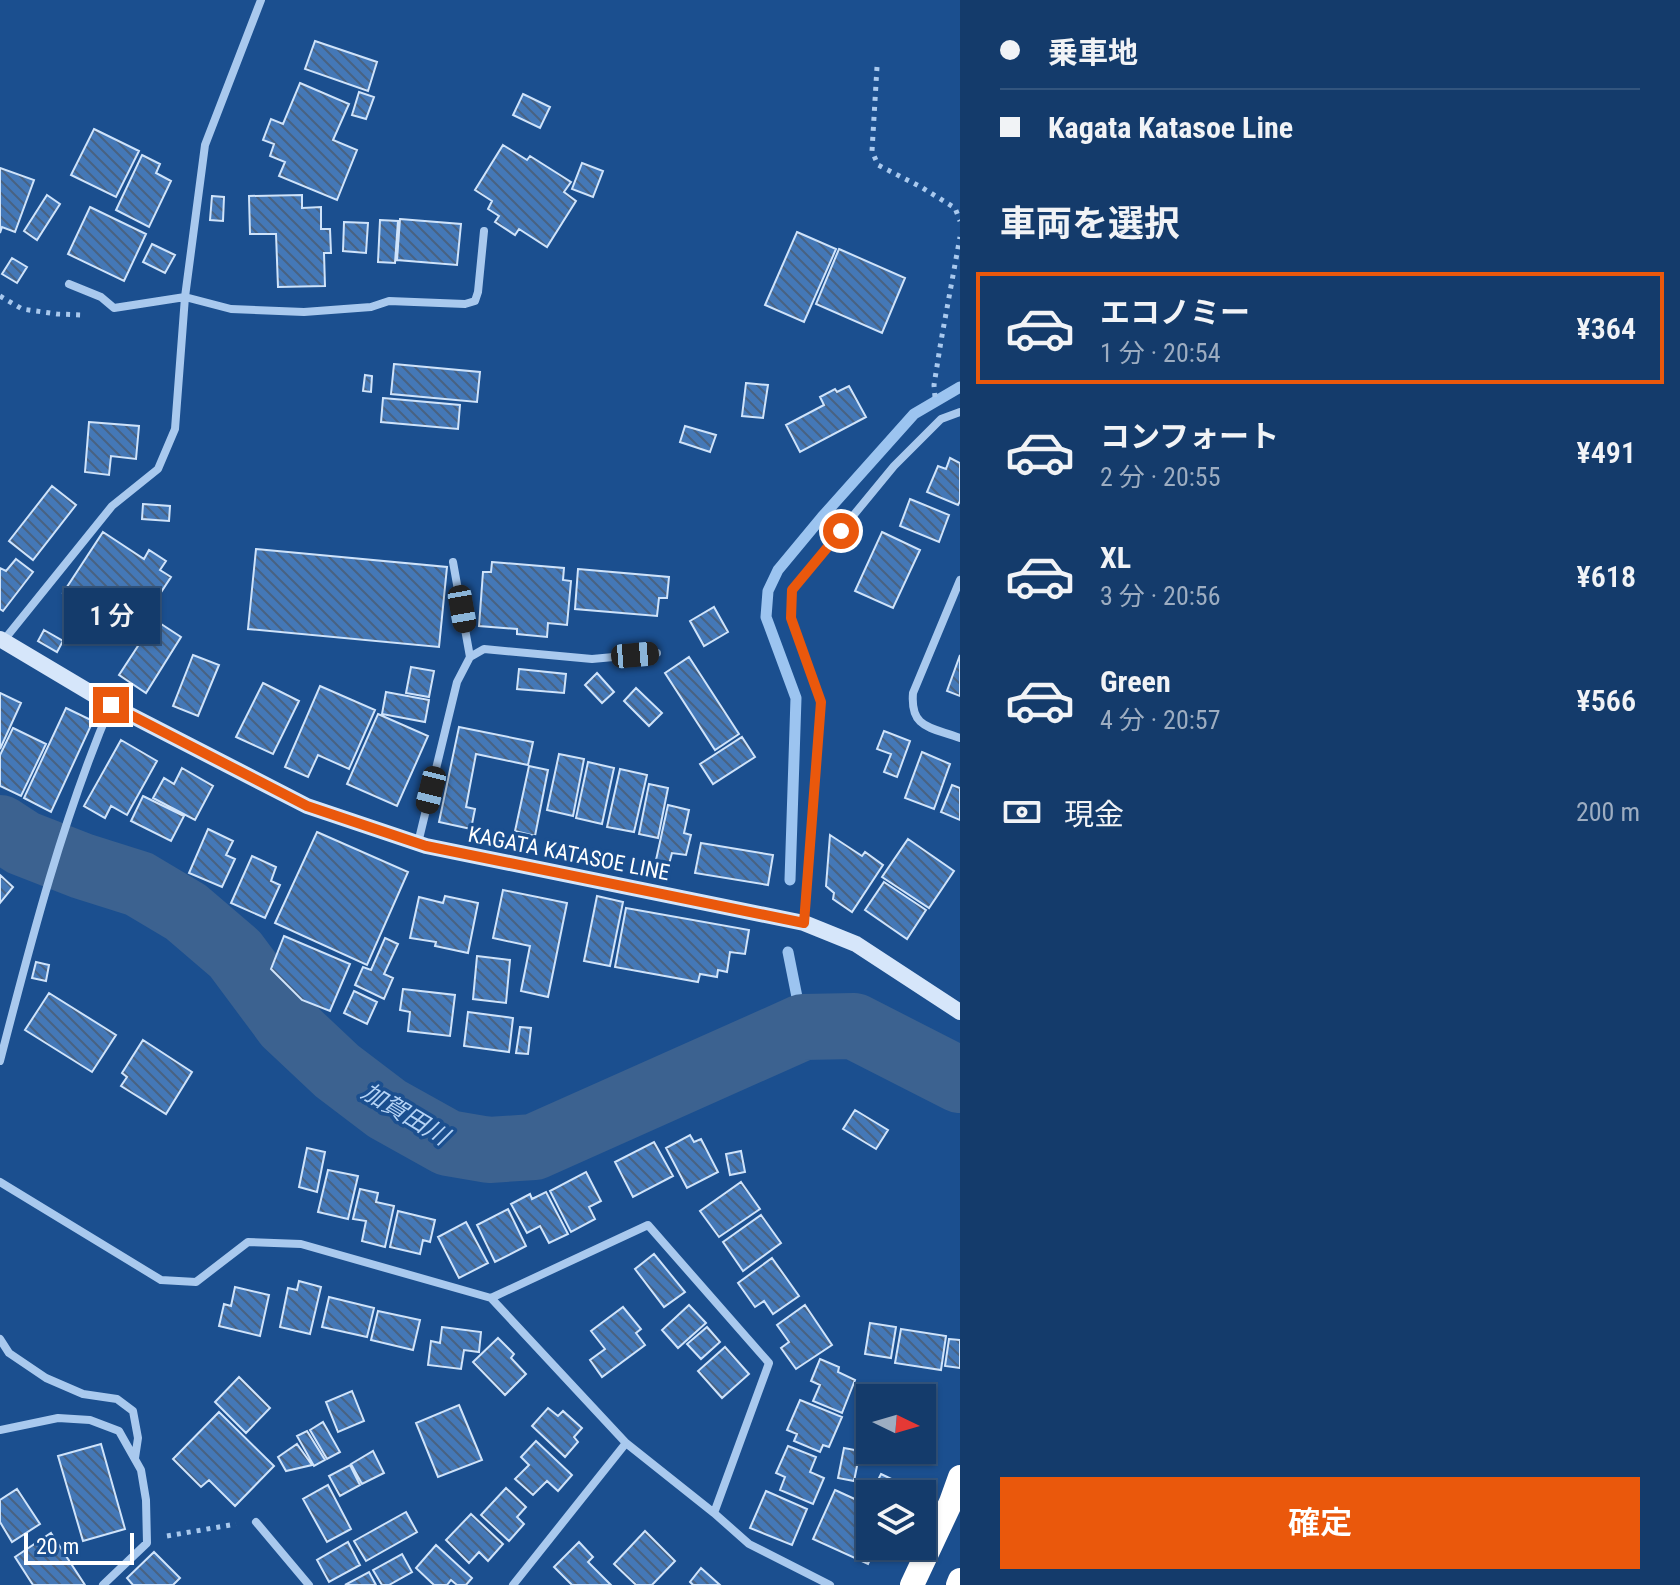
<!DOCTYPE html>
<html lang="ja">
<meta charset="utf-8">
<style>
body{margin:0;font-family:"Roboto Condensed","Noto Sans JP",sans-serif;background:#1d4271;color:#f1f3f6;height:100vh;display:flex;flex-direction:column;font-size:30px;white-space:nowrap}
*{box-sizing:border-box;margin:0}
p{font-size:26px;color:#9dadc1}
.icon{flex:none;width:44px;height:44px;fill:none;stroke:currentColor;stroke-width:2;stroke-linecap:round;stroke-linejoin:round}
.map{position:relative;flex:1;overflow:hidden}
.drawer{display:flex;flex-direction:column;background:#143b6b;width:720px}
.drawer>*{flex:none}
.hud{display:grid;align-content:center;height:176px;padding:0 40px;background:#143b6b}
.needle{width:52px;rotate:95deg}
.fabs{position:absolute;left:856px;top:1384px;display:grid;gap:16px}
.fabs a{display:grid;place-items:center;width:80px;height:80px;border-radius:0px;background:#143b6b;box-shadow:0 2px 6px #0004,0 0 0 2px #33557e;font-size:40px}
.scale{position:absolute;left:24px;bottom:20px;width:110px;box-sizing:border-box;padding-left:8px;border:4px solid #fff;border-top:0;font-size:22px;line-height:28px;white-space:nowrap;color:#fff;-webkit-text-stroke:6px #1b4f8f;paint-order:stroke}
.end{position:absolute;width:36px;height:36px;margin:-18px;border:10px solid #ea580c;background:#fff;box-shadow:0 0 0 4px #fff}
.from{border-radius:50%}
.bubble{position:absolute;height:56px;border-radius:0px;background:#143b6b;box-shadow:0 2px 6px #0004,0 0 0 2px #33557e;font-size:26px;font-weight:600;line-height:56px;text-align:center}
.car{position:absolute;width:24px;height:48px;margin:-24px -12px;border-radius:10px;box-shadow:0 0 6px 2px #0007;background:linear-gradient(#222 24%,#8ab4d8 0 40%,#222 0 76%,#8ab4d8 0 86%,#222 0)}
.hud b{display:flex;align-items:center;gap:28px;height:76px;font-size:30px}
.hud b+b{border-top:2px solid #33557e}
.hud i{width:20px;height:20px;background:#f1f3f6}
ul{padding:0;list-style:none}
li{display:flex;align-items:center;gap:24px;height:112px;margin:0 16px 12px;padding:0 24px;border:4px solid transparent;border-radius:0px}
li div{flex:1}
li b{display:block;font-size:30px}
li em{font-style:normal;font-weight:600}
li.current{border-color:#ea580c}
li>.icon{width:72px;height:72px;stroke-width:1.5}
h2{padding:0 40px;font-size:36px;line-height:96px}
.pay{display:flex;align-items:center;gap:20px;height:88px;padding:0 40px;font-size:30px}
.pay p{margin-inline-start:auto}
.cta{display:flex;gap:16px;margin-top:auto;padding:16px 40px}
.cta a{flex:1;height:92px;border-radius:0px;background:#ea580c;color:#fff;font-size:32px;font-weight:600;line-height:92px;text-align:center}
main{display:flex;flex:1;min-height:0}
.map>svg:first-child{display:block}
</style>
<main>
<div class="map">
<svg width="960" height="1585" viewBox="0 0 960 1585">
<defs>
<pattern id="building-back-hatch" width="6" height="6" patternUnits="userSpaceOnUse" patternTransform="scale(2)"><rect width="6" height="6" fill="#4478b7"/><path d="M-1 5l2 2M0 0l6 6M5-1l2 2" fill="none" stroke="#486282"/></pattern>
</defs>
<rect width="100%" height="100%" fill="#1b4f8f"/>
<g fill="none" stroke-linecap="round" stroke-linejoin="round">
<path stroke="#9cc4f0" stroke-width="11" d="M790,880L796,698L766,617L768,591L778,570L822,517L914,414L960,387
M788,952L803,1027"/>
<path stroke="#3c6290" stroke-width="66" d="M0,828L23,843L82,866L139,884L186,912L235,954L287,1024L337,1071L387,1109L448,1143L489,1150L534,1147L803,1027L854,1026L960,1080"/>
</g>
<path fill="url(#building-back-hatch)" stroke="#cfe3fa" stroke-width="2" d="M315,41L377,62L368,91L305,69Z
M300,83L349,104L333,140L357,150L337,200L279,176L285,162L270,156L274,144L263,140L271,119L283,124Z
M359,92L374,97L366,119L352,115Z
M523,94L550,107L540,128L513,115Z
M94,129L139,151L116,197L71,175Z
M503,145L527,160L530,156L571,182L564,192L576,201L547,247L519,229L515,235L495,222L499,216L488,209L492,201L475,190Z
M142,155L160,164L156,173L171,181L149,227L116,210Z
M582,163L603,171L593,197L572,189Z
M0,168L34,180L15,232L2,227L0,233Z
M47,195L60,204L37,240L24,231Z
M302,195V208L321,207V229H330L331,253H324L325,286L278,287L276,234H250L249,196Z
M212,196L224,197L223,221L210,220Z
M90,207L146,234L124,281L68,254Z
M400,219L461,224L457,265L397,260Z
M380,220L398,221L395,263L378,262Z
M344,222L368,223L366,253L343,251Z
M797,232L836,249L804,322L765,305Z
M152,244L175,255L165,273L143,262Z
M839,249L905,278L882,333L816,304Z
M12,258L27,267L17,283L2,274Z
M394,364L480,372L477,402L391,394Z
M365,375L372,376L371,392L363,391Z
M746,383L768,385L763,418L742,416Z
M849,386L866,417L800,452L786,425L824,405L820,397L835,389L837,392Z
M383,398L460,405L458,429L381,422Z
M89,422L139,426L136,459L111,456L109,475L85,472Z
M685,426L716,435L710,452L680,442Z
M950,458L960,463V501L958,505L927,492L938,466L946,469Z
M52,486L76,505L33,560L9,541Z
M910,499L949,515L939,542L900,526Z
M143,504L170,506L169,521L142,519Z
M103,532L144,559L149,550L166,561L160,570L171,577L131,638L115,627L109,636L92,625L98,615L63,593Z
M882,532L920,550L893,608L855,591Z
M256,549L447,567L439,647L248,629Z
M16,559L33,572L3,611L0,609V568L6,571Z
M492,562L564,568L563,580L571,581L567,625L548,623L547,637L517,634V629L479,626L483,572H491Z
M578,569L669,577L667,598H659L657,616L575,609Z
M714,607L728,632L704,646L690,621Z
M155,620L181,637L146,693L119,675Z
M44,630L63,641L57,652L38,641Z
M193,655L219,665L198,716L173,706Z
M960,655V696L947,691Z
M689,657L739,734L715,750L665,673Z
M411,667L434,671L429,697L406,693Z
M519,669L566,674L564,693L517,689Z
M597,673L614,692L602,703L585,685Z
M263,683L299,701L273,754L236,737Z
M320,686L375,710L349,769L318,755L308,777L285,767Z
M636,688L662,713L649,726L624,701Z
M386,692L429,700L425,722L382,714Z
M0,693L21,703L0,749Z
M66,708L93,721L51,812L24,798Z
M378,714L428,736L397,806L347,784Z
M459,727L533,742L528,765L476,754L466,807L475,809L471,829L439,822Z
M13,728L46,744L21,796L0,786V755Z
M884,731L910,741L897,777L884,772L891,754L877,749Z
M742,737L755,757L713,784L700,764Z
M121,740L157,761L127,815L111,806L105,818L84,806Z
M922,752L950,764L934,809L905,798Z
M559,754L584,759L573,816L547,810Z
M588,762L614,768L602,824L576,818Z
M529,766L548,770L535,836L515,831Z
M182,768L213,786L195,820L153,798L164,778L174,784Z
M620,769L647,775L634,832L607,827Z
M649,784L668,788L658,838L639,834Z
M952,785L960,788V820L941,812Z
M143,796L184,816L171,841L131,821Z
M668,805L689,810L684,833L691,835L686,855L672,853L669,864L656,860Z
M208,829L233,841L226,855L235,859L222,887L189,873Z
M317,832L408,872L367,965L275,923Z
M830,835L862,856L865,852L883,865L852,912L833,899L834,893L826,886Z
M908,839L954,871L929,908L882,877Z
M701,843L773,855L768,885L695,873Z
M252,856L276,867L271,881L280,885L265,918L231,903Z
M0,875L13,887L0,903Z
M884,882L926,910L907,939L865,910Z
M503,890L567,903L548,997L521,991L530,946L493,938Z
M445,896L478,903L468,953L435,946L436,942L410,938L419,897L443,903Z
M597,896L623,902L610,966L584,961Z
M626,908L749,930L745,954L730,952L727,972L718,970L717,977L700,974L698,982L615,967Z
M284,936L350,964L330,1011L302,1000L271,969Z
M385,938L398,944L384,974L393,978L384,999L355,985L363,967L371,970Z
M477,956L510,960L506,1003L473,999Z
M36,962L49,965L46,981L32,978Z
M403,989L455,995L450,1036L408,1031L410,1012L400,1010Z
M354,991L377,1002L367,1024L344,1013Z
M49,993L116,1035L92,1072L25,1030Z
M468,1012L513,1018L509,1052L464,1046Z
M520,1027L531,1028L528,1054L516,1053Z
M143,1040L192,1072L166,1114L121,1086L127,1077L122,1073Z
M855,1110L888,1130L876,1149L843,1129Z
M690,1135L694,1142L701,1139L718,1172L687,1188L666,1148Z
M654,1142L673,1176L633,1197L615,1162Z
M307,1148L325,1152L317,1192L299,1187Z
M741,1151L745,1172L730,1175L726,1154Z
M328,1170L358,1176L348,1219L318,1212Z
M586,1172L601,1201L589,1207L595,1219L571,1232L550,1191Z
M741,1182L760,1209L719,1237L700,1211Z
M360,1189L378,1193L376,1202L394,1206L385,1247L362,1241L366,1221L353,1219Z
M546,1192L568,1234L549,1243L540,1226L527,1233L511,1204L530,1194L532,1199Z
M508,1209L526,1246L495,1262L477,1225Z
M398,1211L435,1220L430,1242L423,1240L420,1254L390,1247Z
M761,1215L781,1243L743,1271L723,1242Z
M466,1222L488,1263L459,1278L438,1237Z
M654,1254L685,1292L664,1307L635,1269Z
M772,1258L799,1296L773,1314L764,1301L755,1307L738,1283Z
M299,1281L321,1287L310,1334L280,1327L288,1288L297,1290Z
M235,1287L269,1295L260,1336L219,1326L224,1304L231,1306Z
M329,1297L374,1308L367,1337L322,1327Z
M689,1305L706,1323L678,1348L662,1330Z
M805,1305L832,1345L796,1369L781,1348L789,1342L777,1325Z
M623,1307L641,1329L636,1333L645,1345L602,1377L590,1360L605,1349L591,1331Z
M378,1311L420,1320L413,1350L371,1340Z
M870,1323L896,1327L891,1358L865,1354Z
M442,1327L481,1332L479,1352L464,1350L461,1369L428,1365L431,1341L440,1343Z
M707,1327L720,1342L701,1359L687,1344Z
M901,1329L946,1336L941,1370L895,1363Z
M498,1338L514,1354L511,1358L526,1374L505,1395L473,1362Z
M949,1339L960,1340V1368L945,1366Z
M725,1347L749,1374L722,1398L698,1371Z
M820,1359L839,1367L838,1372L855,1380L842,1413L813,1401L820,1385L811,1381Z
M239,1377L270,1408L246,1433L215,1402Z
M865,1385L933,1394L925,1447H922V1398H870V1439L857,1438Z
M352,1391L364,1421L338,1432L326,1402Z
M800,1400L842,1417L829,1447L823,1445L820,1452L794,1441L797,1434L787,1430Z
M459,1405L482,1460L438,1477L416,1423Z
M548,1408L558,1416L563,1411L582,1428L574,1437L578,1442L565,1457L532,1426Z
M219,1412L274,1466L235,1506L209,1480L201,1487L173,1459Z
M323,1422L340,1452L327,1459L310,1430Z
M307,1431L325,1460L314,1466L297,1436Z
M536,1441L572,1475L558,1491L547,1481L533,1495L515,1479L529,1465L521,1457Z
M101,1444L125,1529L83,1541L58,1456Z
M297,1444L312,1465L286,1471L278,1457Z
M788,1446L816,1457L810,1472L824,1478L813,1504L780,1490L785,1477L776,1473Z
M844,1448L860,1451L854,1481L838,1478Z
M373,1451L384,1473L362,1484L351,1464Z
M350,1465L360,1485L340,1496L329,1476Z
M881,1474L910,1488L907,1494H877L872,1492Z
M328,1485L351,1529L327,1542L303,1499Z
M506,1488L526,1507L517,1517L524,1524L509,1541L481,1515Z
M17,1489L40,1524L12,1542L0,1522V1500Z
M835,1490L870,1506V1546H876L868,1564L813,1539Z
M766,1491L807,1509L792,1545L750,1528Z
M406,1512L417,1532L366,1561L354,1541Z
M471,1514L503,1544L488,1561L479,1552L469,1563L446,1540Z
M645,1531L675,1561L652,1585H636L614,1564Z
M51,1533L85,1585H33L15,1557Z
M348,1542L360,1565L329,1582L317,1560Z
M579,1542L593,1557L588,1562L611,1585H572L554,1567Z
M436,1545L472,1578L466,1585H457L451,1580L447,1585H434L416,1568Z
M154,1552L180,1578L173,1585H133L127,1578Z
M402,1554L412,1572L389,1585H382L373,1570Z
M701,1568L720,1585H693L690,1582Z
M369,1572L376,1585H345Z"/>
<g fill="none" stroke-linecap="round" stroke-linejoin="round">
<path stroke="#a9c9ee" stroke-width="5" stroke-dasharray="4 6" stroke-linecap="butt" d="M877,67L872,151L878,165L921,187L955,208L960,221
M0,296L22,309L57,314L82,315
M935,397L934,385L941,341L960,237
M167,1536L236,1524"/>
<path stroke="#a9c9ee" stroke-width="8" d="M69,284L101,297L114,308L185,297L231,309L304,312L371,307L389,301L465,304L475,301L478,292L484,231
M960,580L913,693C910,729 931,727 960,738
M4,640L112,506L158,469L175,429L185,297L205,145L261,0
M470,657L484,649L592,659L657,653
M418,843L457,682L470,657L453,562
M804,923L821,702L791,618L792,590L894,466L941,419L960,412
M0,1061C31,941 62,820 111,705
M0,1182L161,1280L196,1282L248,1242L301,1244L491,1298L626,1443L714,1513L749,1544L830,1585
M491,1298L648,1225L769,1363L714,1513
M0,1339L9,1353L46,1378L83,1394L117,1399L133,1411L138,1438L135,1458
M0,1430L58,1418L90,1420L119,1431L141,1470L146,1500L147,1543L103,1585
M256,1522L309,1585
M513,1585L626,1443"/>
<path stroke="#d6e6fa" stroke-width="16" d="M0,639L111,705L307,806L426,846L804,923L856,944L960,1012"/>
<path stroke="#fff" stroke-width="24" d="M912,1585L951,1502L960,1477
M958,1585L960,1580"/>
</g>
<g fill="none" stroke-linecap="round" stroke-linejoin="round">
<path stroke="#ea580c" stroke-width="10" d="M111,705L307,806L426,846L804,923L821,702L791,618L792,590L841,531"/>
</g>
<g text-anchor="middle" stroke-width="7" stroke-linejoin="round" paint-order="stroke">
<g font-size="22" fill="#fff" stroke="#1b4f8f">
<text transform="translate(569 853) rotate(11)" y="8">KAGATA KATASOE LINE</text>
</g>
<g font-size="24" font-style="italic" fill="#b5d3f5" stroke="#1b4f8f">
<text transform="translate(405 1114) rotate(31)" y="8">加賀田川</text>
</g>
</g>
</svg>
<div class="fabs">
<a><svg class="needle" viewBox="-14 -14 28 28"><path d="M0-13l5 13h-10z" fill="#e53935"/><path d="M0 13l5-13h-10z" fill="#9dadc1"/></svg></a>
<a><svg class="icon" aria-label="layers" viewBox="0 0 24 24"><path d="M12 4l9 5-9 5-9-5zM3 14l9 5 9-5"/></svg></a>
</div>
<div class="scale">20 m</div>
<i class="end from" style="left:841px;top:531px"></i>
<i class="end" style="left:111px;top:705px"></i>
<div class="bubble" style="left:64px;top:588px;width:96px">1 分</div>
<i class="car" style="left:462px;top:609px;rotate:170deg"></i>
<i class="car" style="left:635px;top:655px;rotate:85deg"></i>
<i class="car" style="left:431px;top:790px;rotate:194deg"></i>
</div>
<section class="drawer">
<div class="hud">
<b><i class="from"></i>乗車地</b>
<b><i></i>Kagata Katasoe Line</b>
</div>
<h2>車両を選択</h2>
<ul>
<li class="current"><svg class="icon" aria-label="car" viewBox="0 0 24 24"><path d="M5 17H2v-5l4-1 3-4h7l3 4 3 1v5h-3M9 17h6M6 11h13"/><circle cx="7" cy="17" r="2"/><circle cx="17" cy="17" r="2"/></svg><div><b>エコノミー</b><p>1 分 · 20:54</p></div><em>¥364</em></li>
<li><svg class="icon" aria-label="car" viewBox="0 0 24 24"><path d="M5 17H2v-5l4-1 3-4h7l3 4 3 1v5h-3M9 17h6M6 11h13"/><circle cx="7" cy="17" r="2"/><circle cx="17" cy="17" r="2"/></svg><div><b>コンフォート</b><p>2 分 · 20:55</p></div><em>¥491</em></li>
<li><svg class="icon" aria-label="car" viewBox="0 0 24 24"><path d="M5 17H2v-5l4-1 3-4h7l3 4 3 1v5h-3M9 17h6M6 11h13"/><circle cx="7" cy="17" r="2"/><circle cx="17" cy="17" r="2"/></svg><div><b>XL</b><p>3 分 · 20:56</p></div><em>¥618</em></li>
<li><svg class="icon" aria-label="car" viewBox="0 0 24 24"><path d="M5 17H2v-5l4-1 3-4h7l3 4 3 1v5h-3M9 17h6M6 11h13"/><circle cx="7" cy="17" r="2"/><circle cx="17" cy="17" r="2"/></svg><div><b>Green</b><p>4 分 · 20:57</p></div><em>¥566</em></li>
</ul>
<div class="pay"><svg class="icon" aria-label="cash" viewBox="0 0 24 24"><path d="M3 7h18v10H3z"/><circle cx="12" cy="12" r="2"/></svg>現金<p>200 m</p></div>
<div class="cta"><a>確定</a></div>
</section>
</main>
